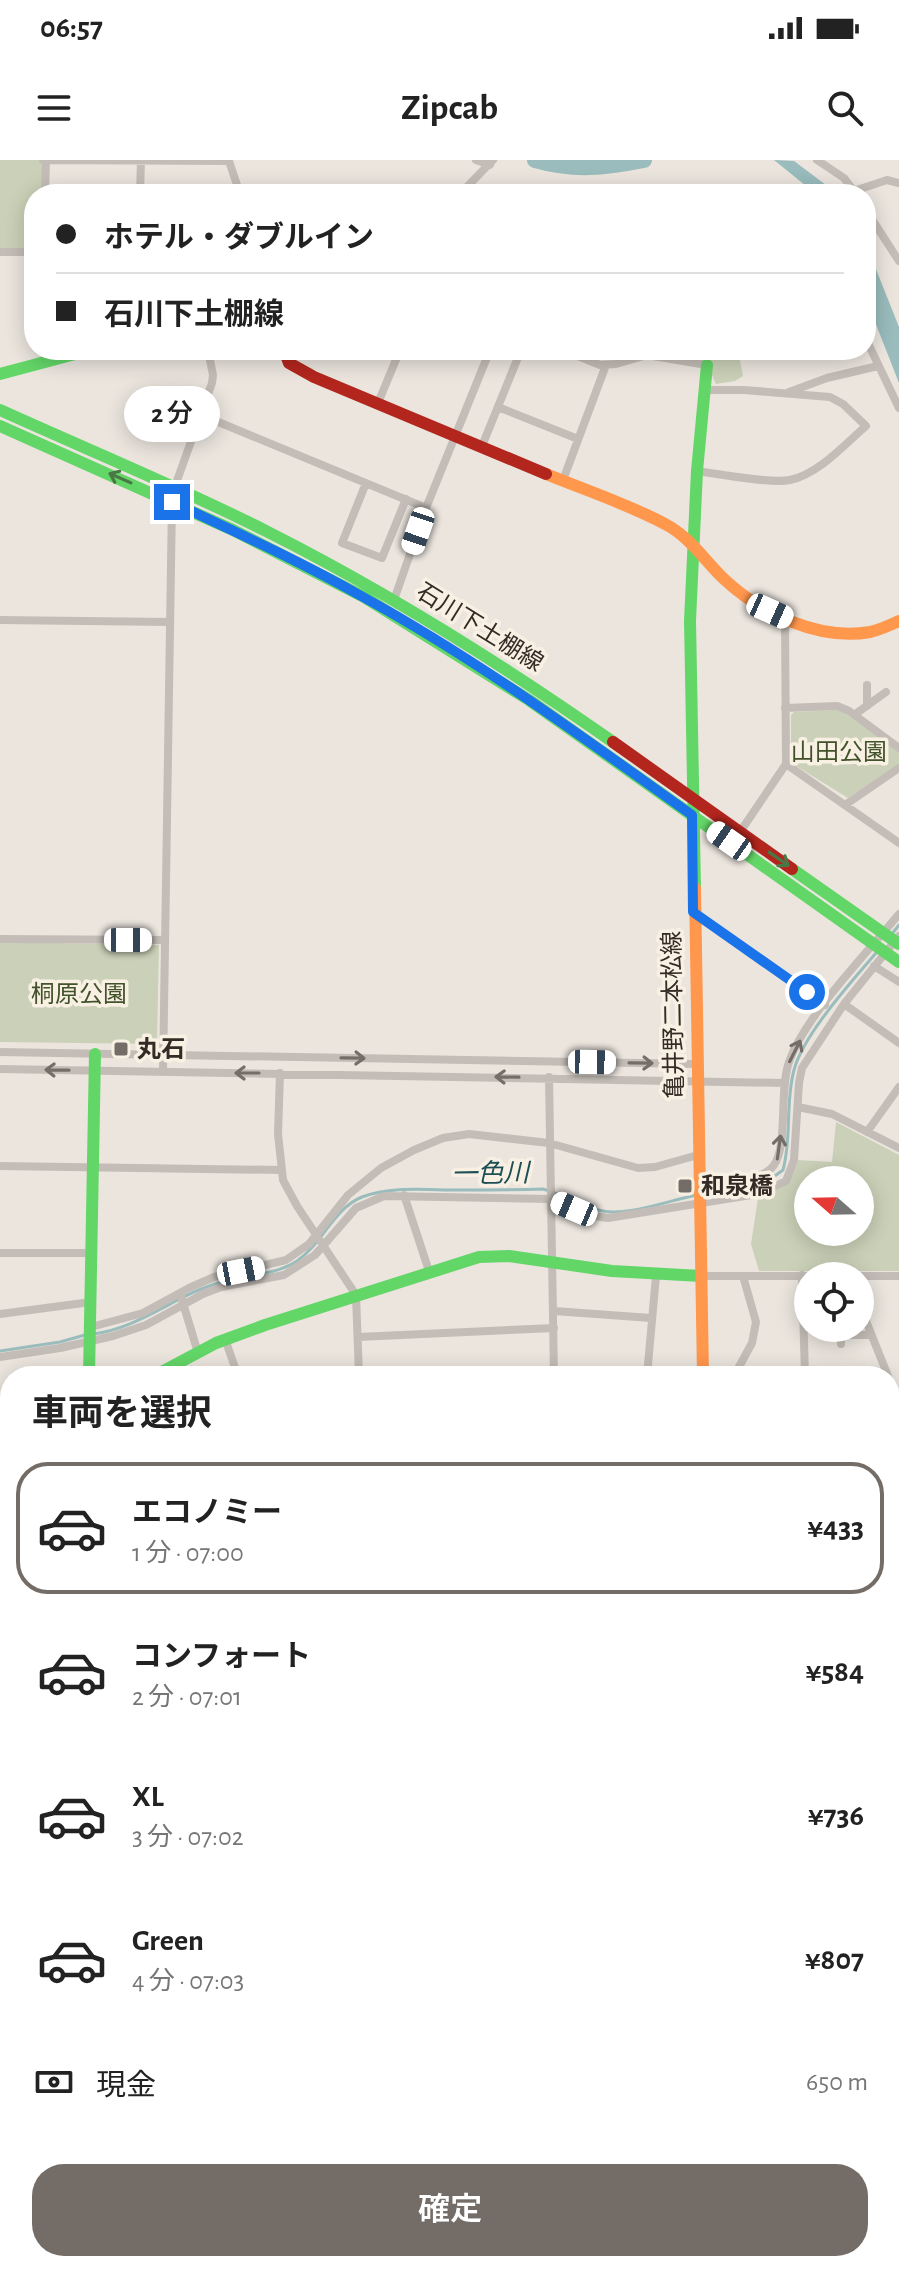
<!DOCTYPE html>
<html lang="ja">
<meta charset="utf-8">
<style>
body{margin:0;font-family:"Alegreya Sans","Noto Sans JP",sans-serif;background:#f6f6f6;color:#222;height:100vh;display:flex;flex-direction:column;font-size:30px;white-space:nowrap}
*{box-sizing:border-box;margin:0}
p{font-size:26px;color:#767676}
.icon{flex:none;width:44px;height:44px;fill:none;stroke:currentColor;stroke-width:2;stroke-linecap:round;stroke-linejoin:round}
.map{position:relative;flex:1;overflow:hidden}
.details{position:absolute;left:0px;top:1206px;width:900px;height:906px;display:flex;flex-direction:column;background:#fff;border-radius:32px 32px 0 0;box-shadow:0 4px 20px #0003}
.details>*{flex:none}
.banner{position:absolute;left:24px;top:24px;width:852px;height:176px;border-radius:32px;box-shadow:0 4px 20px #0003;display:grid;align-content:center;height:176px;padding:0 32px;background:#fff}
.needle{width:52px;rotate:290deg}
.buttons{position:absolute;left:794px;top:1006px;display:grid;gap:16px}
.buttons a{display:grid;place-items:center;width:80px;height:80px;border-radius:50%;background:#fff;box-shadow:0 4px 20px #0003;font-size:40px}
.end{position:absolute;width:36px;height:36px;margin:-18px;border:10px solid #1a73e8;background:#fff;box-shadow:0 0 0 4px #fff}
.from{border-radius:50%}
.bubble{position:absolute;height:56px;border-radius:28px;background:#fff;box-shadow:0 4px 20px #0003;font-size:26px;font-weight:600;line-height:56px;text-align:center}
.car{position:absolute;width:24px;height:48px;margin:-24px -12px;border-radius:10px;box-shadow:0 0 6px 2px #0007;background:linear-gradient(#fff 24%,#345 0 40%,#fff 0 76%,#345 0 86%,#fff 0)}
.banner b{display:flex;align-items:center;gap:28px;height:76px;font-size:30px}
.banner b+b{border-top:2px solid #e0e0e0}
.banner i{width:20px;height:20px;background:#222}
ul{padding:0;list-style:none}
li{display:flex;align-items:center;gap:24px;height:132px;margin:0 16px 12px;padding:0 16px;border:4px solid transparent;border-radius:32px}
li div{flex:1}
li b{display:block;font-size:30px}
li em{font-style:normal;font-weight:600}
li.current{border-color:#746c66}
li>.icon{width:72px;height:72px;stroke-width:1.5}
h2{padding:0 32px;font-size:36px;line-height:96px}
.pay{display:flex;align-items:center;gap:20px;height:88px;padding:0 32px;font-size:30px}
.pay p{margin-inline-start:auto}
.button{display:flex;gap:16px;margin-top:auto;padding:16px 32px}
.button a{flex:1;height:92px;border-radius:32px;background:#746c66;color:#fff;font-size:32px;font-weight:600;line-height:92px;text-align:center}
.status{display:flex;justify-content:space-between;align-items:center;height:56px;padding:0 40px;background:#fff;direction:ltr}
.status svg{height:22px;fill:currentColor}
header{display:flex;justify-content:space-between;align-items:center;height:104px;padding:0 32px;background:#fff;font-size:36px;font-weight:600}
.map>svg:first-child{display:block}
</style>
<div class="status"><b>06:57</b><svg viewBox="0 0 49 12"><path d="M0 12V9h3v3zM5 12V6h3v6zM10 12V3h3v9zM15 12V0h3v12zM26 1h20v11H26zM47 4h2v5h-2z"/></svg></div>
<header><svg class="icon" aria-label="menu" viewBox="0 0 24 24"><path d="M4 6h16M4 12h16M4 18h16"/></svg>Zipcab<svg class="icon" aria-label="search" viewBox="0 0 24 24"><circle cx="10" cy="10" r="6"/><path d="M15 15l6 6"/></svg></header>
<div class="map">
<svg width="899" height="2111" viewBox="0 0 899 2111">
<rect width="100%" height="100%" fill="#ebe5de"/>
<path fill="#cbd1b8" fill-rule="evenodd" d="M0,0H46L45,34H34V92H0Z
M651,190H738L743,216L735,221L716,224L705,199Z
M834,550L843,552L899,592V604L848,638L793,604L791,600V555L794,552Z
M0,782L159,785L157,884L0,882Z
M836,962L899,995V1111H759L751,1084L758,1038C780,1029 791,1024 798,1000L832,1002ZM808,1020H860V1072H808Z
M432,2102H509V2111H432Z"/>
<path fill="#9abcbc" d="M774,0L794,1L838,34H816Z
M866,84L899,167V223L866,139Z"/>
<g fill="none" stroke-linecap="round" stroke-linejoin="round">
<path stroke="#9abcbc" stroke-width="3" d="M891,775L899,765
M704,1034L765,1023L783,1010C792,977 785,943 794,910C803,875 852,821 876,793
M93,1174C141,1168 176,1134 222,1122C246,1115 276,1115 297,1101C322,1084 334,1048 362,1037C392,1026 426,1030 458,1030C487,1030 515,1030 543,1029C564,1035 583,1048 603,1051C629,1056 670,1040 697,1035
M0,1191L60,1182L85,1175"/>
<path stroke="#9abcbc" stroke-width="16" d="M535,0C574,11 604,8 644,0"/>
<path stroke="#c4bdb7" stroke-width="8" d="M43,0L229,1L240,34
M476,0L490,5
M817,0L844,18L856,34
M854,31L887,20L899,23
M45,34L46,0
M140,34L141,0
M460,34L493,0
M866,50L899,101
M0,92H34
M866,179L899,248
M563,190L600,205L616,204L647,195L707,205
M789,232L827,218L878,206
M378,243L400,190
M498,247L578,279
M199,254L426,348
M482,286L521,190
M697,311C719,314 772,324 790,320C819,314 845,284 866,266L843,244L830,237L744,230H705
M563,320L606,205
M366,323L342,383L382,398L406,339
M174,329L212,223L213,215L208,190
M394,440L426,348L490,190
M785,457L786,604L899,683
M0,460L170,462
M867,525V546
M785,548L837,546L849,551L899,588
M854,555L886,532
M845,645L899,608
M740,672L786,604
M695,753L825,845
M0,779L165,780
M874,806L899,822
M844,844L899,883
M0,892L697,904
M0,909L784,923
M163,912L172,342
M280,913L278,974L283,1020L297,1046L356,1135L359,1216
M549,917L554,1216
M798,947L832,954L899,988
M867,972L899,927
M0,1006L281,1010
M699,1028C718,1024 763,1022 774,1005C788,986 779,930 789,902C805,856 866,794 899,754
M404,1035L429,1111
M0,1093H91
M802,1115L805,1216
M701,1116H899
M180,1133L198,1193
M860,1146L888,1216
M554,1151L651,1158
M0,1154L91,1142
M91,1167L143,1153L189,1128L214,1117L286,1100L309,1084L348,1035L381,1008L414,990L443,978L469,974L549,983L638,1008L655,1007L698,995
M841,1168V1184
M841,1175H871
M358,1177L554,1168
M225,1179L238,1216
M0,1197L60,1188L113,1176L146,1165L203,1134L221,1127L284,1115L315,1095L356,1048L384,1036L550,1039L589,1055L608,1058L751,1035L765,1031L786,1021L794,1000L799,923L802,908L844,844L899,776
M847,1212V1216
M647,1216L656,1116
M734,1216L752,1183L756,1162L743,1116
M890,1221L899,1255
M890,1316L899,1314
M0,1383L10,1382
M890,1542H899
M890,1642H899
M890,1653H899
M0,1916L10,1917
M0,1964L10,1966
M893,2051L894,2111
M0,2066L10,2068
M58,2102L70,2111
M304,2102V2111
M509,2102V2111"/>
<path stroke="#63d668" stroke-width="12" d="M0,214L90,190
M0,250C88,290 179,327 266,371C387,432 502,504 613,582
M0,266L233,370L364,437L529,540L899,802
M792,709L899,784
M695,728L690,461L697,311L707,205
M89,1216L95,894
M154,1216L216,1183L265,1165L479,1097L509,1096L612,1111L701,1116
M0,1273L10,1272
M890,1382L899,1378
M890,1438L899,1437
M890,1449H899
M0,1509L10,1508
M722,2102V2111"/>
<path stroke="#ff974d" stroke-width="12" d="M546,314C585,330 628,344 665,364C689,376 705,401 724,419C760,453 819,481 870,472C880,470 890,465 899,461
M695,728L703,1216
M0,1497L10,1496
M178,2102L179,2111"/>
<path stroke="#b3261e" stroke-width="12" d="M284,190L289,203L314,217L546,314
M613,582L792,709"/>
</g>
<defs><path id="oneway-shaft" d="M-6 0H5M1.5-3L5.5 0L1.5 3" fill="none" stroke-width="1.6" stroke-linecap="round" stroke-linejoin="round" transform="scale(2)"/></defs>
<g stroke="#497844">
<use href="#oneway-shaft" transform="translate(120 318) rotate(-156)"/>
<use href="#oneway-shaft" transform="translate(779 699) rotate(35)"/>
</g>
<g stroke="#756d67">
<use href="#oneway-shaft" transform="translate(795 891) rotate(-63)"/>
<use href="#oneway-shaft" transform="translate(353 898) rotate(1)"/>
<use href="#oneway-shaft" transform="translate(641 903) rotate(1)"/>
<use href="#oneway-shaft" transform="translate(57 910) rotate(-179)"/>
<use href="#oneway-shaft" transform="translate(247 913) rotate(-180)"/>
<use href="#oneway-shaft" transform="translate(507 917) rotate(-179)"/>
<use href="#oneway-shaft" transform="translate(779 987) rotate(-82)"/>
</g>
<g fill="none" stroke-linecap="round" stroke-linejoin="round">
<path stroke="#1a73e8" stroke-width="10" d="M172,342C236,372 301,402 363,437C478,500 585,579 692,655L693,752L807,832"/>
</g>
<g fill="#746c66" stroke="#f9f0e4" stroke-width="3">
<rect x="113" y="881" width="16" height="16" rx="4"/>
<rect x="677" y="1018" width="16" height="16" rx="4"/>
</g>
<g text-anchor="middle" stroke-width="7" stroke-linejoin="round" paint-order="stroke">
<g font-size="24" fill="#342b26" stroke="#f9f0e4">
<text transform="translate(480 467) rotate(32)" y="8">石川下土棚線</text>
<text transform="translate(673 855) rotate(-91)" y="8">亀井野二本松線</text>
</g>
<g font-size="24" fill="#42522a" stroke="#f9f0e4">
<text x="839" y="600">山田公園</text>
<text x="79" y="842">桐原公園</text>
</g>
<g font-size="24" font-weight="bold" fill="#342b26" stroke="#f9f0e4" text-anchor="start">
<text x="137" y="897">丸石</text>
<text x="701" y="1034">和泉橋</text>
</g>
<g font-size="26" font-style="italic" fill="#1c5055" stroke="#f9f0e4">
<text transform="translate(490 1013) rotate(-1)" y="9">一色川</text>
</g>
</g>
</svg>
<div class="buttons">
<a><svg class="needle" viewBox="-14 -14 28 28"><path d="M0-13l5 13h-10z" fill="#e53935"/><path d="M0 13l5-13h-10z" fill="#767676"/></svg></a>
<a><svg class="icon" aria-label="locate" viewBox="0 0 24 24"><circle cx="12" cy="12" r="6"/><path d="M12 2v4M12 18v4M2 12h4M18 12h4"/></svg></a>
</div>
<i class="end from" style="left:807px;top:832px"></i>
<i class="end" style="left:172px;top:342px"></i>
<div class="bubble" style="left:124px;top:226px;width:96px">2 分</div>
<i class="car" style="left:418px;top:371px;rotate:199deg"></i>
<i class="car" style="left:770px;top:451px;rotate:114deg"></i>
<i class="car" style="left:729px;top:681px;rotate:305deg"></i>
<i class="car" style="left:128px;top:780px;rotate:90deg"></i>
<i class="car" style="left:592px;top:902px;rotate:91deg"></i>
<i class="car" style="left:574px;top:1049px;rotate:293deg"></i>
<i class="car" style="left:241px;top:1111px;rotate:79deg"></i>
<div class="banner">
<b><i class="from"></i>ホテル・ダブルイン</b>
<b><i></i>石川下土棚線</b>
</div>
<section class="details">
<h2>車両を選択</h2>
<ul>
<li class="current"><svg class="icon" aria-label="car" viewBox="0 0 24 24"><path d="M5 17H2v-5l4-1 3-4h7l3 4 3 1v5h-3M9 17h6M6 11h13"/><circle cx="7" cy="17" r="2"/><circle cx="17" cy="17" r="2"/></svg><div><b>エコノミー</b><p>1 分 · 07:00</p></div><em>¥433</em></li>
<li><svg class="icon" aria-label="car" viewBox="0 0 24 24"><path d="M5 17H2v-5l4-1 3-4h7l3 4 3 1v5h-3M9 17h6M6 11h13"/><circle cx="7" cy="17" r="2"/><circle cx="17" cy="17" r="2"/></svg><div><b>コンフォート</b><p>2 分 · 07:01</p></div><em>¥584</em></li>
<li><svg class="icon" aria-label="car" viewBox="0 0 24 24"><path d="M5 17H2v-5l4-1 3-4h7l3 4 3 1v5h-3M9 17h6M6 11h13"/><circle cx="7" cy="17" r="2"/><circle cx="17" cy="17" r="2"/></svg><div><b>XL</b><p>3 分 · 07:02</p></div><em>¥736</em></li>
<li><svg class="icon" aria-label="car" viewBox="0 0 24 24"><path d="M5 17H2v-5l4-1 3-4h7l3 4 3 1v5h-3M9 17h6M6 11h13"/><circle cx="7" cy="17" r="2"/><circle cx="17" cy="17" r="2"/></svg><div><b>Green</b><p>4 分 · 07:03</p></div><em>¥807</em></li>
</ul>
<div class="pay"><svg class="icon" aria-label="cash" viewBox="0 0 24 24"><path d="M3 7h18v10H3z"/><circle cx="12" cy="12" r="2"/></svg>現金<p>650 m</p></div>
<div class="button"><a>確定</a></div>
</section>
</div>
